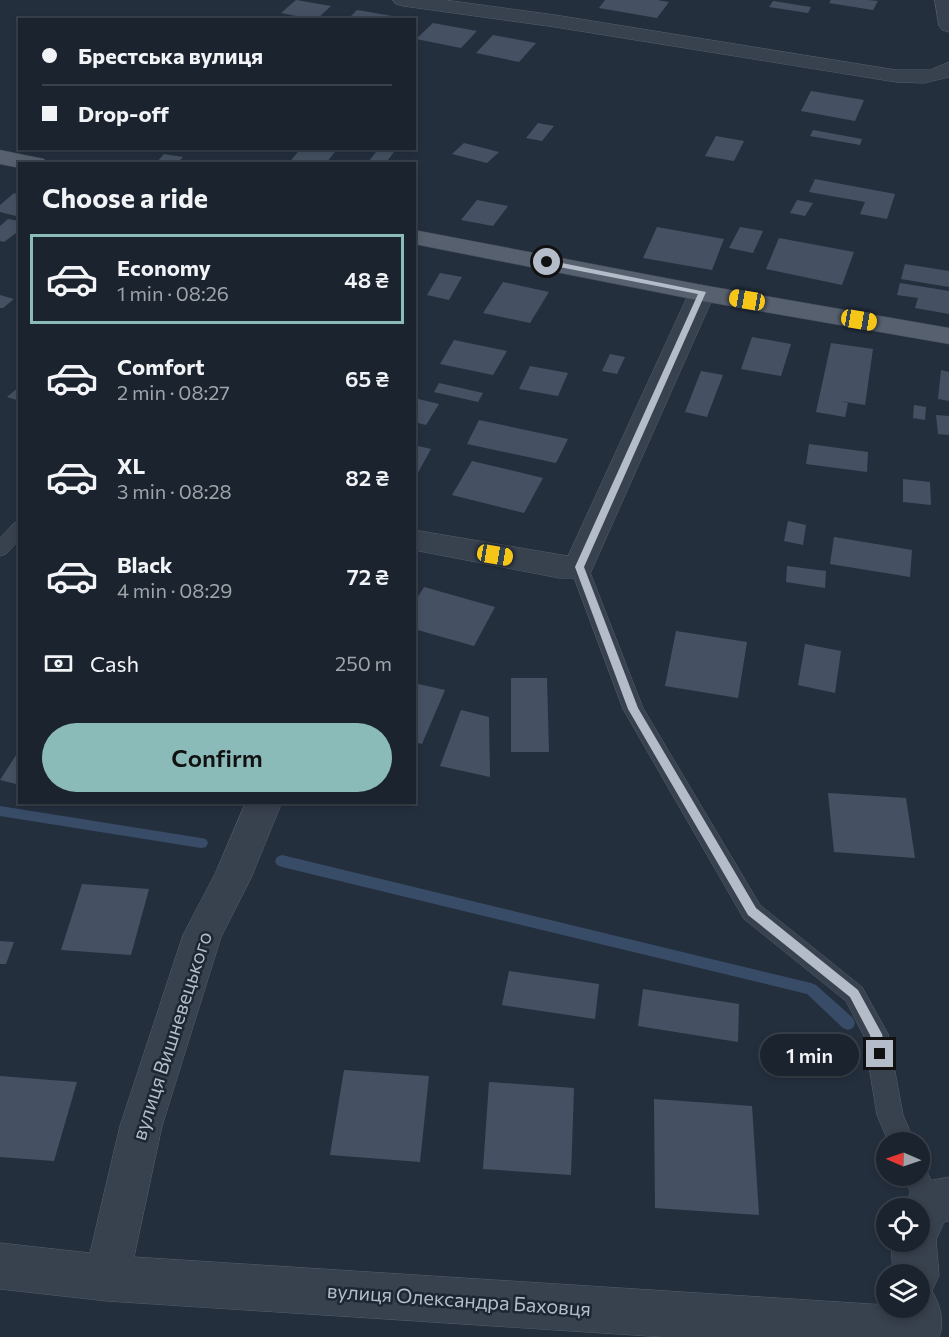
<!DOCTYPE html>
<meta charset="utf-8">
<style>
body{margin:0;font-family:Commissioner,sans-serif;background:#242b36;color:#f1f3f6;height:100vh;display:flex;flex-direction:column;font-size:22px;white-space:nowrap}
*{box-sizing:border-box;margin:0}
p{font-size:20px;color:#a0a4aa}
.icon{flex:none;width:33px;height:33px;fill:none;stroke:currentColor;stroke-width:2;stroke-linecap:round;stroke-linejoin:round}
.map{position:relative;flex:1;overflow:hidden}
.sheet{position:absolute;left:18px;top:162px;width:398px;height:642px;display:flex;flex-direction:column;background:#1b232e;border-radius:0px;box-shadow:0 3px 9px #0003,0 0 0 2px #39404a}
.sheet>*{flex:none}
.hud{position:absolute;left:18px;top:18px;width:398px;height:132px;border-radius:0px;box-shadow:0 3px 9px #0003,0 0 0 2px #39404a;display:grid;align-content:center;height:132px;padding:0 24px;background:#1b232e}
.needle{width:39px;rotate:272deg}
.fabs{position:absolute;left:876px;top:1132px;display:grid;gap:12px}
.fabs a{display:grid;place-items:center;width:54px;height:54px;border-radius:50%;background:#1b232e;box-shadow:0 3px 9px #0003,0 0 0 2px #39404a;font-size:30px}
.end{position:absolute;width:27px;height:27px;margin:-14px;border:8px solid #b4bcc9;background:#111;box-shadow:0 0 0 3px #111}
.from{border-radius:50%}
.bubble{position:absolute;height:42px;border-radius:21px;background:#1b232e;box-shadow:0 3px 9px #0003,0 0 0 2px #39404a;font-size:20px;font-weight:600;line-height:42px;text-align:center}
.car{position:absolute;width:18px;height:36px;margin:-18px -9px;border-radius:8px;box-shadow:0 0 4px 2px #0007;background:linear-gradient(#f5c518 24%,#345 0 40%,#f5c518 0 76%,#345 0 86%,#f5c518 0)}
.hud b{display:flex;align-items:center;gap:21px;height:57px;font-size:22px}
.hud b+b{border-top:2px solid #39404a}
.hud i{width:15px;height:15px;background:#f1f3f6}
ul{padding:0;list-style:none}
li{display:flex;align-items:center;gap:18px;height:90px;margin:0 12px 9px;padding:0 12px;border:3px solid transparent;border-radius:0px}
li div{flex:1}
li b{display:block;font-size:22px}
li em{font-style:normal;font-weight:600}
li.current{border-color:#8bbbb9}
li>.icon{width:54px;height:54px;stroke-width:1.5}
h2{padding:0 24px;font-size:27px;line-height:72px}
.pay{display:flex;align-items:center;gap:15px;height:66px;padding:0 24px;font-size:22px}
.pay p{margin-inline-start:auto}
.cta{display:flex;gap:12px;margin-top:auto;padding:12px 24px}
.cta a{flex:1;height:69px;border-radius:36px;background:#8bbbb9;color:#111;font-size:24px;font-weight:600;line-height:69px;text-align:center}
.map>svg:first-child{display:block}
</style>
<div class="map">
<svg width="949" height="1337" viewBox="0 0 949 1337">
<rect width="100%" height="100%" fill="#242f3e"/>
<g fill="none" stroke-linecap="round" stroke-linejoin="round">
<path fill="#394c67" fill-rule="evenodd" d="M0,806L201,838L206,839L208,843L206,847L201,848L0,816Z
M282,855L811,983L816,985L853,1018L855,1023L853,1028L848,1030L843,1028L807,994L282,867L277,865L275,861L277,857Z"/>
</g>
<path fill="#455162" d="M296,0L331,6L316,20L281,13Z
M605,0H657L669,2L657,18L599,8Z
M831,0H868L878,1L873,10L829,3Z
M773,1L811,7L808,13L769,7Z
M357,10L404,18V20H347Z
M433,23L477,31L461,48L416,39Z
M493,35L536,43L519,62L476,53Z
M811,91L864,100L855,121L801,111Z
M538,123L554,126L542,141L526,138Z
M813,130L862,139L860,145L810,136Z
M716,136L744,141L734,161L705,156Z
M464,143L499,152L487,163L452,154Z
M301,148H318L335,152L325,164H288Z
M379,148H397L385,164L369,161Z
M164,154L183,157L177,164H155Z
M815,179L895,194L887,219L860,214L865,202L809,192Z
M14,193L20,195V213L16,216L0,212V205Z
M477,200L508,206L493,226L461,220Z
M797,200L813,203L805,216L790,213Z
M8,219L20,221V230L4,242L0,241V226Z
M657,227L724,239L712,270L643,258Z
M740,227L763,231L753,253L729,248Z
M779,238L854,252L842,285L766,269Z
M905,264L949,271V287L901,279Z
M440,273L462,277L449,300L427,295Z
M503,282L549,292L530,323L483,313Z
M900,283L949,291V314L915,308L918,298L897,295Z
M0,295L14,299L3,308H0Z
M752,337L791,344L781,376L741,369Z
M454,340L507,351L493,375L440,364Z
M831,343L873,349L865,405L840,401L848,403L845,417L816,412Z
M610,354L625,357L617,374L602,371Z
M530,366L568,373L558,396L519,389Z
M941,370L949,372V401L938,399Z
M701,371L723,375L707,417L685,412Z
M439,383L483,393L478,402L434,392Z
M20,386V401L7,397Z
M414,398L439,404L426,425L414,422Z
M914,405L926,407L925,420L913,418Z
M936,415L949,416V435L938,434Z
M479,420L568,439L556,463L467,444Z
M809,444L868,452L867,472L806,464Z
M414,445L431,449L414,480Z
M472,461L543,478L524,513L452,495Z
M903,479L930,482L931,505L903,502Z
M788,521L806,525L803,545L784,541Z
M834,537L912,550L910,577L830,564Z
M787,566L826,571L825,588L786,582Z
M424,587L495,607L474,646L414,629V603Z
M676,631L747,642L738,698L665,686Z
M805,644L841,651L835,693L798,685Z
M511,678H547L549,752H511Z
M414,683L445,690L422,744L414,742Z
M461,710L489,717L490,777L440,766Z
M20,749V785L0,780Z
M828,793L906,798L915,858L834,852Z
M82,884L149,889L131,955L61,950Z
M0,941L14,942L6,964H0Z
M509,971L599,984L595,1019L502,1005Z
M643,989L739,1004L738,1042L638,1026Z
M344,1070L429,1076L420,1162L330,1155Z
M0,1076L77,1082L54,1161L0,1157Z
M489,1082L574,1088L571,1175L483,1169Z
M654,1099L752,1106L759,1215L655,1208Z"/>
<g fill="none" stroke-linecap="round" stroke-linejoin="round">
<g stroke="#565f6c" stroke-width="1">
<path id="lane" d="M20,521V539L6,554L0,556V538L14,523Z
M579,561L585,563L588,567L643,708L760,905L862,987L888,1034L903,1115L915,1143H889L877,1115L864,1036L846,1001L744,919L623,709L570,567L573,563Z
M920,1165L925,1167L941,1203L937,1212L928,1216L920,1212L903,1176H920Z"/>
</g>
<g stroke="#565f6c" stroke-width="1">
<path id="street" d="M393,0H445L555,15L896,70H930L949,62V77L924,83L896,82L555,27L403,6L396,4Z
M935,0H949V32L942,30L939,26Z
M702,285L711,288L715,293L590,574L579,578H559L414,550V530L568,556L689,293L693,288Z
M246,802H282L251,878L221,937L162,1126L134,1257L886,1305V1308H920V1275H893L891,1242H920V1209H904L912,1188L928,1181L949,1177V1221L944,1222L936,1240L939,1275L932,1291C940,1304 945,1322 939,1337H664L107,1301L0,1289V1243L90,1253L120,1126L183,935L215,874Z"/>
</g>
<g stroke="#414a57" stroke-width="1">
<path id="primary" d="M0,150L44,159L47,164H20V168L0,164Z
M414,230L702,285L949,328V344L702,301L414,244Z"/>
</g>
<use href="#lane" fill="#38414e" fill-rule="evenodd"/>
<use href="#street" fill="#38414e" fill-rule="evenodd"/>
<use href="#primary" fill="#56606e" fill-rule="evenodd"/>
</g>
<path fill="#b4bcc9" d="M547,260L706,292L584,567L638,708L756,908L858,990L882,1034L886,1054L884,1058H875L870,1035L850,997L748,915L628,709L575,567L698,294L544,264Z"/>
<g text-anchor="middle" stroke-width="5" stroke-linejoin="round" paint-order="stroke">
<g font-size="20" fill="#b4bcc9" stroke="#1d2633">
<text transform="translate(172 1036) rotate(-72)" y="7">вулиця Вишневецького</text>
<text transform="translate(459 1300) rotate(4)" y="7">вулиця Олександра Баховця</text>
</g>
</g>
</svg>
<div class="fabs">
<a><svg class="needle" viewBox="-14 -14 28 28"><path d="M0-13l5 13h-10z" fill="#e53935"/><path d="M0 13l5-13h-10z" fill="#a0a4aa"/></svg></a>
<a><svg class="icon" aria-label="locate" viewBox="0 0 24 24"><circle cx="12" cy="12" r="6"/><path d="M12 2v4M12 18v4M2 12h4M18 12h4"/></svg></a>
<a><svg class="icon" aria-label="layers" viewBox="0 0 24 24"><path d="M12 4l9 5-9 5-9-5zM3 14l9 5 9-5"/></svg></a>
</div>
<i class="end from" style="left:547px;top:262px"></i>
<i class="end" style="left:880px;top:1054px"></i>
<div class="bubble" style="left:760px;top:1034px;width:99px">1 min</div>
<i class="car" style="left:747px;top:300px;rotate:280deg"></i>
<i class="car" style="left:859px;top:320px;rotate:100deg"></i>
<i class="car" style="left:495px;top:555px;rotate:100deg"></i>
<div class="hud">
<b><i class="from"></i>Брестська вулиця</b>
<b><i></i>Drop-off</b>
</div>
<section class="sheet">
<h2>Choose a ride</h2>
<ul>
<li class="current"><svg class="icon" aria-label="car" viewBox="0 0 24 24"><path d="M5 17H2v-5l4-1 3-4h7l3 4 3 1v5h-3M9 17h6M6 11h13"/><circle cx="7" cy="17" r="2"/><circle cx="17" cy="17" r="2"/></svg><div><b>Economy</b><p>1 min · 08:26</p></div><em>48 ₴</em></li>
<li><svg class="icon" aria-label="car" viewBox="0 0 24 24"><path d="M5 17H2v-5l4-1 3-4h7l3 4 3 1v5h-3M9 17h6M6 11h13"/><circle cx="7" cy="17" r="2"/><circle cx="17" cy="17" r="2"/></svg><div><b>Comfort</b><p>2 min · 08:27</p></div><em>65 ₴</em></li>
<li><svg class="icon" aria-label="car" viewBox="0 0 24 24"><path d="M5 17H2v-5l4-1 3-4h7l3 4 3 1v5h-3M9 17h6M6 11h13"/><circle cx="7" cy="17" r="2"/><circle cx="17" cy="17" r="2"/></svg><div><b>XL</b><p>3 min · 08:28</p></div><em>82 ₴</em></li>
<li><svg class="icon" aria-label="car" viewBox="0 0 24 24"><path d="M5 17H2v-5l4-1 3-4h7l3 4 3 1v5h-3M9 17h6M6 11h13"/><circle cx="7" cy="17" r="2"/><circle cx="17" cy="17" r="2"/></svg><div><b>Black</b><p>4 min · 08:29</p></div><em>72 ₴</em></li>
</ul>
<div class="pay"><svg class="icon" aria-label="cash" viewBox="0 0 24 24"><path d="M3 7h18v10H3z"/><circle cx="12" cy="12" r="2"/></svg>Cash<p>250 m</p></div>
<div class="cta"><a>Confirm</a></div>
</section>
</div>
